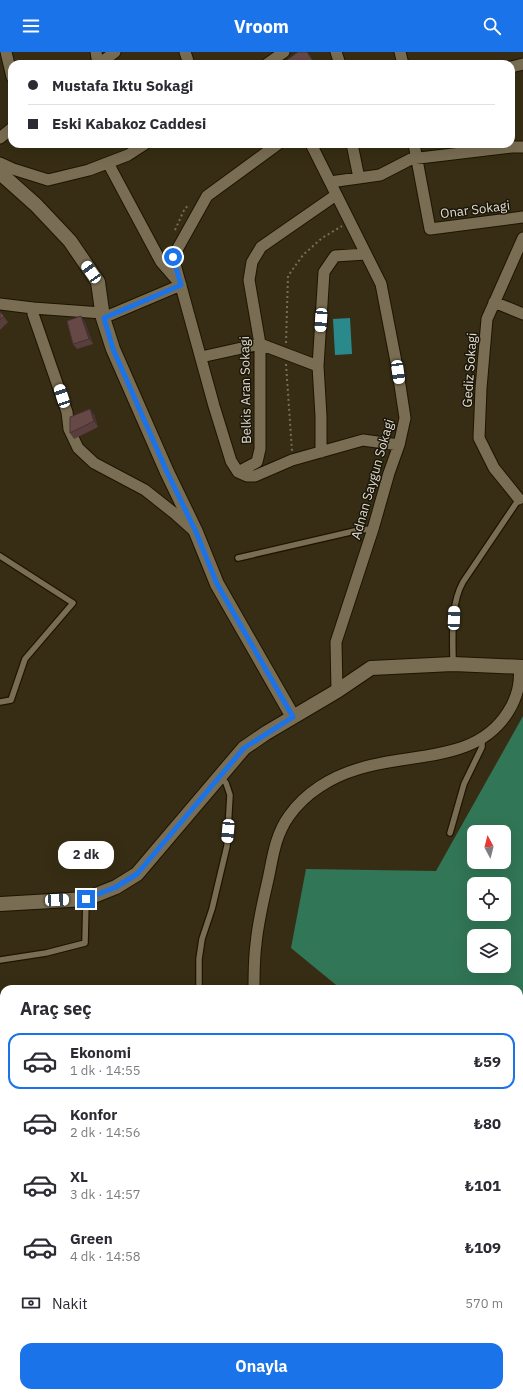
<!DOCTYPE html>
<html lang="tr">
<meta charset="utf-8">
<style>
body{margin:0;font-family:"IBM Plex Sans",sans-serif;background:#f2f2f3;color:#2b2b33;height:100vh;display:flex;flex-direction:column;font-size:15px;white-space:nowrap}
*{box-sizing:border-box;margin:0}
p{font-size:13px;color:#7c7c81}
.icon{flex:none;width:22px;height:22px;fill:none;stroke:currentColor;stroke-width:2;stroke-linecap:round;stroke-linejoin:round}
.map{position:relative;flex:1;overflow:hidden}
.drawer{position:absolute;left:0px;top:933px;width:523px;height:412px;display:flex;flex-direction:column;background:#fff;border-radius:12px 12px 0 0;box-shadow:0 4px 16px #0002}
.drawer>*{flex:none}
.banner{position:absolute;left:8px;top:8px;width:507px;height:88px;border-radius:12px;box-shadow:0 4px 16px #0002;display:grid;align-content:center;height:88px;padding:0 20px;background:#fff}
.needle{width:26px;rotate:353deg}
.tools{position:absolute;left:467px;top:773px;display:grid;gap:8px}
.tools a{display:grid;place-items:center;width:44px;height:44px;border-radius:8px;background:#fff;box-shadow:0 4px 16px #0002;font-size:20px}
.end{position:absolute;width:18px;height:18px;margin:-9px;border:5px solid #1a73e8;background:#fff;box-shadow:0 0 0 2px #fff}
.from{border-radius:50%}
.bubble{position:absolute;height:28px;border-radius:12px;background:#fff;box-shadow:0 4px 16px #0002;font-size:13px;font-weight:700;line-height:28px;text-align:center}
.car{position:absolute;width:12px;height:24px;margin:-12px -6px;border-radius:5px;box-shadow:0 0 3px 1px #0007;background:linear-gradient(#fff 24%,#345 0 40%,#fff 0 76%,#345 0 86%,#fff 0)}
.banner b{display:flex;align-items:center;gap:14px;height:38px;font-size:15px}
.banner b+b{border-top:1px solid #e1e1e2}
.banner i{width:10px;height:10px;background:#2b2b33}
ul{padding:0;list-style:none}
li{display:flex;align-items:center;gap:12px;height:56px;margin:0 8px 6px;padding:0 12px;border:2px solid transparent;border-radius:12px}
li div{flex:1}
li b{display:block;font-size:15px}
li em{font-style:normal;font-weight:700}
li.current{border-color:#1a73e8}
li>.icon{width:36px;height:36px;stroke-width:1.5}
h2{padding:0 20px;font-size:18px;line-height:48px}
.pay{display:flex;align-items:center;gap:10px;height:44px;padding:0 20px;font-size:15px}
.pay p{margin-inline-start:auto}
.action{display:flex;gap:8px;margin-top:auto;padding:8px 20px}
.action a{flex:1;height:46px;border-radius:12px;background:#1a73e8;color:#fff;font-size:16px;font-weight:700;line-height:46px;text-align:center}
header{display:flex;justify-content:space-between;align-items:center;height:52px;padding:0 20px;background:#1a73e8;color:#fff;font-size:18px;font-weight:700}
.map>svg:first-child{display:block}
</style>
<header><svg class="icon" aria-label="menu" viewBox="0 0 24 24"><path d="M4 6h16M4 12h16M4 18h16"/></svg>Vroom<svg class="icon" aria-label="search" viewBox="0 0 24 24"><circle cx="10" cy="10" r="6"/><path d="M15 15l6 6"/></svg></header>
<div class="map">
<svg width="523" height="1345" viewBox="0 0 523 1345">
<rect width="100%" height="100%" fill="#372d14"/>
<path fill="#317656" fill-rule="evenodd" d="M523,664V1086L519,1083V937H341L291,896L306,817L436,819ZM474,780H504V810H474ZM474,832H504V862H474ZM474,884H504V914H474Z"/>
<path fill="#2a8a8b" d="M350,266L352,302L335,303L333,267Z"/>
<g fill="none" stroke-linecap="round" stroke-linejoin="round">
<g stroke="#1e1500" stroke-width="8">
<path id="service" d="M0,504L73,551L25,607L11,648L0,650
M238,506L359,478L373,477
M453,612C453,586 450,553 463,530L519,447
M450,781L464,732L482,695V687
M0,908L46,901L85,891L86,847
M199,937V907L202,887L212,857L227,794L230,743L226,731L221,725
M0,1001H4
M0,1215L4,1223"/>
</g>
<g stroke="#1e1500" stroke-width="13">
<path id="minor" d="M6,0L12,25
M96,0L98,12
M185,0L189,12
M336,0L340,12
M400,0L403,12
M99,12L115,0
M267,12L284,0
M511,15L523,12
M0,86L12,76
M311,92L381,232L398,320L405,366L399,393L389,421L373,477L336,590L337,639
M352,92L359,126
M414,92L430,177L523,165
M0,111L13,117L48,128L89,118L128,103L145,92
M330,130L380,123L411,107L512,95H523
M494,250L523,262
M0,252L33,256V262L67,360L69,377L78,396L94,411L145,438L174,461L193,478
M33,256L102,261
M103,266L181,233L161,210L108,111
M201,305L260,292L318,314
M321,400V364L318,314L324,220L335,204L366,202
M238,420L231,409L214,354L173,205L207,144L278,92
M238,420L257,410L260,397V292L249,228L252,210L261,195L336,143
M238,420L247,424H255L292,408L363,388L399,393
M519,447L494,416L479,386L481,336L487,267L523,186
M254,937C254,922 254,907 256,892C258,869 264,846 269,823C273,803 276,782 289,764C305,741 331,725 358,717C408,700 476,712 508,660C517,646 521,631 519,614
M519,1232L523,1230
M0,1273L4,1274
M519,1327L523,1324
M49,1341L51,1345
M505,1341L510,1345"/>
</g>
<g stroke="#1e1500" stroke-width="16">
<path id="tertiary" d="M0,121L36,153L70,189L98,230L103,266L113,297L167,420L196,480L217,532L293,665
M0,852L86,847L116,835L137,822L244,696L266,681L337,639L371,616L453,612L523,615
M0,1149L4,1150
M252,1341L256,1345"/>
</g>
<path stroke="#766e59" stroke-width="2" stroke-dasharray="2 3" stroke-linecap="butt" d="M175,178L185,156L190,153
M286,291L288,224L303,203L322,186L342,174
M286,312L292,399"/>
<use href="#service" stroke="#796e53" stroke-width="5.5"/>
<use href="#minor" stroke="#796e53" stroke-width="11"/>
<use href="#tertiary" stroke="#796e53" stroke-width="14"/>
</g>
<path fill="#583e3c" d="M0,260L8,270L0,278Z
M85,270L93,292L77,297L73,292Z
M94,362L98,375L74,387L70,381Z
M70,1341H87V1342L84,1344L85,1345H73Z
M181,1341H196L199,1345H181L179,1343Z"/>
<path fill="#473231" d="M81,264L85,270L93,292L89,287Z
M90,357L94,362L98,375L94,369Z
M135,1341H139L141,1344L140,1345H132Z"/>
<path fill="#664846" stroke="#473231" d="M298,0H307L315,12H289L287,8Z
M0,260L4,264L0,268Z
M81,264L89,287L73,292L67,269Z
M90,357L94,369L70,381V365Z
M70,1341H76L73,1344Z
M120,1341H135L132,1345H119L118,1344Z
M181,1341H196L191,1345H182L179,1343Z"/>
<g fill="none" stroke-linecap="round" stroke-linejoin="round">
<path stroke="#1a73e8" stroke-width="5" d="M86,847L116,835L137,822L244,696L293,665L217,532L196,480L167,420L113,297L104,266L181,233L173,205"/>
</g>
<g text-anchor="middle" stroke-width="3" stroke-linejoin="round" paint-order="stroke">
<g font-size="13" fill="#e2dccd" stroke="#1a160b">
<text transform="translate(475 157) rotate(-7)" y="5">Onar Sokagi</text>
<text transform="translate(469 318) rotate(-86)" y="5">Gediz Sokagi</text>
<text transform="translate(245 338) rotate(-91)" y="5">Belkis Aran Sokagi</text>
<text transform="translate(372 427) rotate(-74)" y="5">Adnan Saygun Sokagi</text>
</g>
</g>
</svg>
<div class="tools">
<a><svg class="needle" viewBox="-14 -14 28 28"><path d="M0-13l5 13h-10z" fill="#e53935"/><path d="M0 13l5-13h-10z" fill="#7c7c81"/></svg></a>
<a><svg class="icon" aria-label="locate" viewBox="0 0 24 24"><circle cx="12" cy="12" r="6"/><path d="M12 2v4M12 18v4M2 12h4M18 12h4"/></svg></a>
<a><svg class="icon" aria-label="layers" viewBox="0 0 24 24"><path d="M12 4l9 5-9 5-9-5zM3 14l9 5 9-5"/></svg></a>
</div>
<i class="end from" style="left:173px;top:205px"></i>
<i class="end" style="left:86px;top:847px"></i>
<div class="bubble" style="left:58px;top:789px;width:56px">2 dk</div>
<i class="car" style="left:91px;top:220px;rotate:325deg"></i>
<i class="car" style="left:321px;top:268px;rotate:184deg"></i>
<i class="car" style="left:398px;top:320px;rotate:172deg"></i>
<i class="car" style="left:62px;top:344px;rotate:342deg"></i>
<i class="car" style="left:454px;top:566px;rotate:2deg"></i>
<i class="car" style="left:228px;top:779px;rotate:185deg"></i>
<i class="car" style="left:57px;top:848px;rotate:87deg"></i>
<div class="banner">
<b><i class="from"></i>Mustafa Iktu Sokagi</b>
<b><i></i>Eski Kabakoz Caddesi</b>
</div>
<section class="drawer">
<h2>Araç seç</h2>
<ul>
<li class="current"><svg class="icon" aria-label="car" viewBox="0 0 24 24"><path d="M5 17H2v-5l4-1 3-4h7l3 4 3 1v5h-3M9 17h6M6 11h13"/><circle cx="7" cy="17" r="2"/><circle cx="17" cy="17" r="2"/></svg><div><b>Ekonomi</b><p>1 dk · 14:55</p></div><em>₺59</em></li>
<li><svg class="icon" aria-label="car" viewBox="0 0 24 24"><path d="M5 17H2v-5l4-1 3-4h7l3 4 3 1v5h-3M9 17h6M6 11h13"/><circle cx="7" cy="17" r="2"/><circle cx="17" cy="17" r="2"/></svg><div><b>Konfor</b><p>2 dk · 14:56</p></div><em>₺80</em></li>
<li><svg class="icon" aria-label="car" viewBox="0 0 24 24"><path d="M5 17H2v-5l4-1 3-4h7l3 4 3 1v5h-3M9 17h6M6 11h13"/><circle cx="7" cy="17" r="2"/><circle cx="17" cy="17" r="2"/></svg><div><b>XL</b><p>3 dk · 14:57</p></div><em>₺101</em></li>
<li><svg class="icon" aria-label="car" viewBox="0 0 24 24"><path d="M5 17H2v-5l4-1 3-4h7l3 4 3 1v5h-3M9 17h6M6 11h13"/><circle cx="7" cy="17" r="2"/><circle cx="17" cy="17" r="2"/></svg><div><b>Green</b><p>4 dk · 14:58</p></div><em>₺109</em></li>
</ul>
<div class="pay"><svg class="icon" aria-label="cash" viewBox="0 0 24 24"><path d="M3 7h18v10H3z"/><circle cx="12" cy="12" r="2"/></svg>Nakit<p>570 m</p></div>
<div class="action"><a>Onayla</a></div>
</section>
</div>
